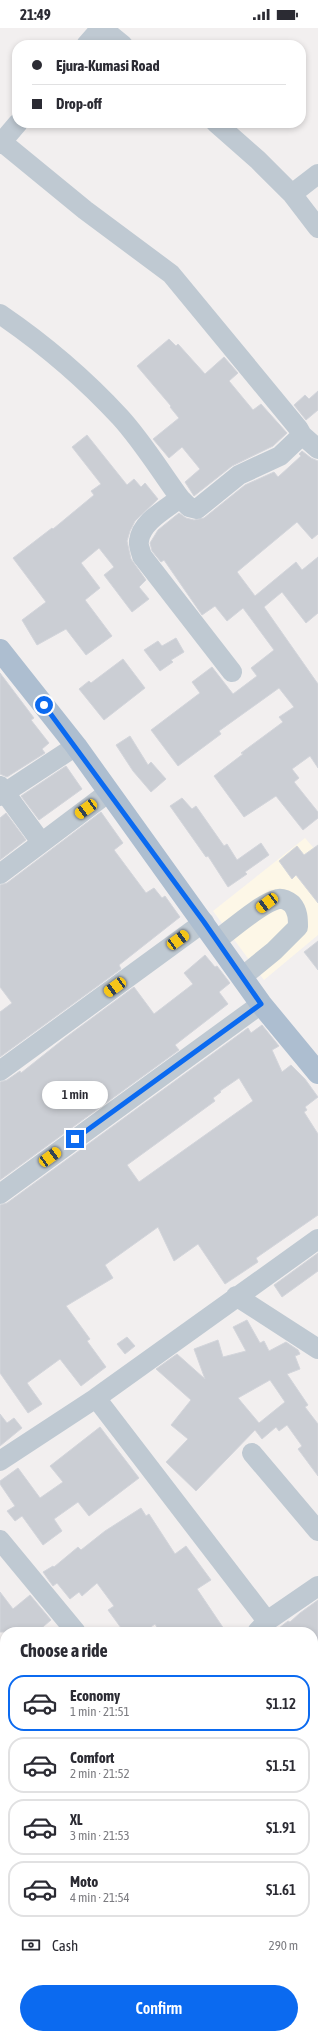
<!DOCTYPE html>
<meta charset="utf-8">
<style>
body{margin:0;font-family:"Asap Condensed",sans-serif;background:#f2f2f3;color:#2b2b33;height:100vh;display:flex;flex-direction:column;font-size:15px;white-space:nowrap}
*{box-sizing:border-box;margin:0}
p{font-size:13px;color:#7c7c81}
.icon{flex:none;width:22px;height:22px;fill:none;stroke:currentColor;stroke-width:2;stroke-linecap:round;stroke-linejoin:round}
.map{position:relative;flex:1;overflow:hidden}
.drawer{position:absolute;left:0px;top:1599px;width:318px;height:412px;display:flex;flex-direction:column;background:#fff;border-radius:16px 16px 0 0;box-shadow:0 2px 6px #0003}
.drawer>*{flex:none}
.top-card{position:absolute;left:12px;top:12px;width:294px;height:88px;border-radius:16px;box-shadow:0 2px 6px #0003;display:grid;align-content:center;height:88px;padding:0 20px;background:#fff}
.end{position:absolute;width:18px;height:18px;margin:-9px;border:5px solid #0b6af0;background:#fff;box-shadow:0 0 0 2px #fff}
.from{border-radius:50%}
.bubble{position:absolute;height:28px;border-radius:14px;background:#fff;box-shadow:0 2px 6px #0003;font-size:13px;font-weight:600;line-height:28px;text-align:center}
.car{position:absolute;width:12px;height:24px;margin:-12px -6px;border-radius:5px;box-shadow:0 0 3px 1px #0007;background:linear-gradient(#f5c518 24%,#345 0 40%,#f5c518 0 76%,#345 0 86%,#f5c518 0)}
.top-card b{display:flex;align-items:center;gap:14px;height:38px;font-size:15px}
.top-card b+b{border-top:1px solid #e1e1e2}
.top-card i{width:10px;height:10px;background:#2b2b33}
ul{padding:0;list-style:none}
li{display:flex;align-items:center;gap:12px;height:56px;margin:0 8px 6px;padding:0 12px;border:2px solid #e1e1e2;border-radius:16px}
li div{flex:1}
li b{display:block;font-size:15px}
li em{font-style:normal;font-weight:600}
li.current{border-color:#0b6af0}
li>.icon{width:36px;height:36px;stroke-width:1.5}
h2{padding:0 20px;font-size:18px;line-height:48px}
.pay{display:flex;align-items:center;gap:10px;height:44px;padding:0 20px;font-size:15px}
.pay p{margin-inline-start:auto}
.cta{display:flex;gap:8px;margin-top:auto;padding:8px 20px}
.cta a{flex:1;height:46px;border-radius:24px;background:#0b6af0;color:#fff;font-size:16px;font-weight:600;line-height:46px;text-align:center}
.status{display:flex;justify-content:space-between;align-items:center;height:28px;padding:0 20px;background:#fff;direction:ltr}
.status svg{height:11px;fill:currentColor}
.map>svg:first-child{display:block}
</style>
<div class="status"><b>21:49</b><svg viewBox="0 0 49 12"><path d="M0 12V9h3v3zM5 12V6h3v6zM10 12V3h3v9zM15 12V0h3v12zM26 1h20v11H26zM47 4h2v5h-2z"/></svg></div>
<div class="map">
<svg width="318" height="2011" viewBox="0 0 318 2011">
<rect width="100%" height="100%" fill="#f2efef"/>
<path fill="#fdf7e7" d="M305,810L318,825V907L264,952L213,883Z"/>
<path fill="#cbced4" stroke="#d3d5db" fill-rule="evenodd" d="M169,311L176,318L178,316L205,346L224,329L238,345L229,353L253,382L261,376L287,405L273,418L232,438L194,468L185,454L200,441L182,419L169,430L153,411L179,390L170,379L171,378L137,338Z
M318,363V382L306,392L294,377L305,367L309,371Z
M87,407L127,457L134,451L141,459L145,455L158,471L135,493L130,503L127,513L131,531L146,552L139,559L149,571L132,584L104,547L114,539L99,520L81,535L100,560L85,572L112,608L86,627L66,601L37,617L22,592L46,574L13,530L52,500L53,501L94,467L91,463L101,456L72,419Z
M302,423L311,430L318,433V506L312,511L297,494L237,544L255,568L296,534L302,542L318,529V585L306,595L282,564L264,579L318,656V740L310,728L292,741L299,750L294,754L318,784V790L303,802L276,768L244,789L214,748L243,726L241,725L283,694L279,689L294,679L279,660L219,703L221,706L178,738L151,702L200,665L192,654L212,639L233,666L257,648L251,640L274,622L243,580L227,593L215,578L202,587L164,532L161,534L152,523L150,515L158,502L179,485L186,490L194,492L204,490L245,457L274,444L278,449L301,428L299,426Z
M176,610L184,624L171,632L173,634L160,643L144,622L158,613L162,618Z
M123,631L145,660L104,692L79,661L89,653L91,655Z
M0,645L34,690L31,692L49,715L42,721L45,725L7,749L0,746Z
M130,708L148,737L151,734L166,751L151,764L133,743L116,717Z
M66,738L82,761L39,792L21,768Z
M182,770L192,781L196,778L224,818L227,816L237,832L261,815L269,827L245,844L247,846L228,859L208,828L206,829L170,778Z
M101,784L123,815L114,822L146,865L154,860L162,870L165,868L180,889L119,937L121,941L0,1029V984L12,975L0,959V857L7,855Z
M6,785L26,812L0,832V790Z
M318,817V875L296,847L292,851L279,833L297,818L304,827Z
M318,913V942L304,924Z
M205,927L215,939L217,938L230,955L219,964L228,976L175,1017L179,1022L0,1152V1054L7,1052L20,1043L21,1045L65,1010L134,959L154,986L193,956L184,945Z
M262,997L279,1018L272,1022L282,1044L291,1037L305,1051L318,1069L305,1079L307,1082L304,1084L318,1106V1187L256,1230L258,1234L225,1256L198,1216L174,1233L158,1199L105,1237L113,1250L66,1278L90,1311L87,1313L106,1339L81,1358L60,1331L27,1355L42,1376L28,1385L0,1345V1177L7,1175L248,1000L251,1005ZM239,1050L253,1073L139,1154L127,1137L215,1073L213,1070L221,1064L220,1063Z
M318,1225V1243L282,1269L274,1257Z
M247,1292L260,1315L264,1313L269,1323L286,1314L298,1322L300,1326L295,1328L300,1341L287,1346L308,1377L305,1379L318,1396V1448L298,1421L302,1418L287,1397L279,1403L276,1399L262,1411L255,1402L196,1463L166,1434L188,1411L171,1397L191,1372L156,1341L177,1326L205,1351L194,1321L218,1312L223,1329L246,1323L233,1299ZM270,1352L285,1374L259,1395L238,1370Z
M127,1309L135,1318L125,1326L117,1316Z
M0,1386L7,1395L14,1390L22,1400L0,1418Z
M100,1399L139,1450L89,1488L78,1474L54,1491L62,1503L43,1517L22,1488L15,1493L7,1483L15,1478L0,1456V1453L18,1440L40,1470L63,1454L50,1438Z
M141,1480L146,1488L149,1486L175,1526L186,1518L211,1552L197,1561L226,1604H160L155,1596L144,1604H124L108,1582L114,1578L97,1555L82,1568L79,1564L70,1571L57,1555L53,1558L50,1554L43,1544L53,1538L54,1539L78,1519L81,1522L105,1503Z
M0,1564L13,1581L30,1567L51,1592L37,1604H0Z
M318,1572V1613L313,1608V1604H274L288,1593L290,1594L300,1585Z"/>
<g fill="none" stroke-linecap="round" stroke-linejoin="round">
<path stroke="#bfc9d2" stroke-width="20" d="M102,0L123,17
M86,17L101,0
M216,95L258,132L292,166L318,200
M0,116L18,95
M292,166L318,146
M0,286C44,316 84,350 120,389C142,413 161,444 180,470L189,479L197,481L239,447L280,428L302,407L298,400L171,246L85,182L2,114
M302,407L318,421
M180,470C166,481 141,494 139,513C138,517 141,524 142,528L232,644
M0,758L41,814
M0,768L76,718
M0,846L109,764
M217,912C232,901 261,875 278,871C283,870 288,873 292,876C298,883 298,891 298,899L274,923L242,949
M0,1043L204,894
M0,1166L261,976
M236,1268L318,1321
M96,1370L267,1593
M252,1425L318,1503
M0,1433L96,1370L318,1211
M0,1512L76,1604
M257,1604L267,1593L318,1558
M313,1775L318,1783
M0,1787L5,1792
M0,1893L5,1890
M313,1945L318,1943
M145,2011L158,2006"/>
<path stroke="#adbed0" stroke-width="22" d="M0,622L76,718L261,976L318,1045"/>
</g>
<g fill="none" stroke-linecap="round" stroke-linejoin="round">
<path stroke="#0b6af0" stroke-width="5" d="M44,677L204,894L261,976L75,1111"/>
</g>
</svg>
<i class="end from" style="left:44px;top:677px"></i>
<i class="end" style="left:75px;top:1111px"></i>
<div class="bubble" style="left:42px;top:1053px;width:66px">1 min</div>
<i class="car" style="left:86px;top:781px;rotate:234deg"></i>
<i class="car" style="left:267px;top:875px;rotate:233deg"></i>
<i class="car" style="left:178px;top:912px;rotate:54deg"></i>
<i class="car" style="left:115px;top:959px;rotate:234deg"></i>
<i class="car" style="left:50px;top:1129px;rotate:54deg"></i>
<div class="top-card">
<b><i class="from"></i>Ejura-Kumasi Road</b>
<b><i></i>Drop-off</b>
</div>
<section class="drawer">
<h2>Choose a ride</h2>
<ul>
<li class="current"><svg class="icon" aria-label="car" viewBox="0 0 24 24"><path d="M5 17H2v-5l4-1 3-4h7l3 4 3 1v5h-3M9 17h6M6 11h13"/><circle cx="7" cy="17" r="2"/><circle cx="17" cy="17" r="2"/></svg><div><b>Economy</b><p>1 min · 21:51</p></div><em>$1.12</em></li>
<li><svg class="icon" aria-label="car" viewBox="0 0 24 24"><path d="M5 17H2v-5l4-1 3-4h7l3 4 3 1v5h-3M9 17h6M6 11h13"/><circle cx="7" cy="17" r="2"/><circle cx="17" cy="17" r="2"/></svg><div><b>Comfort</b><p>2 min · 21:52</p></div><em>$1.51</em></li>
<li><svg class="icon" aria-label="car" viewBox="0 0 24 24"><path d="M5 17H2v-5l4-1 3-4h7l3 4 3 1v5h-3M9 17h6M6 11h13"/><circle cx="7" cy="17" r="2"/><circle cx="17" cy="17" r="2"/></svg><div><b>XL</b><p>3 min · 21:53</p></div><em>$1.91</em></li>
<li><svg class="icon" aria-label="car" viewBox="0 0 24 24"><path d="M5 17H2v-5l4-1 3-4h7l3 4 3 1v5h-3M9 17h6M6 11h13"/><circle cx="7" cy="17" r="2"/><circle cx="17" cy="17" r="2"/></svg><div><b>Moto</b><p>4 min · 21:54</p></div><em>$1.61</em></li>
</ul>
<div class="pay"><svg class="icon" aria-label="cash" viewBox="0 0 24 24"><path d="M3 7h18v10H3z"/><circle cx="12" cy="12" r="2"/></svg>Cash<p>290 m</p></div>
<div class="cta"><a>Confirm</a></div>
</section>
</div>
